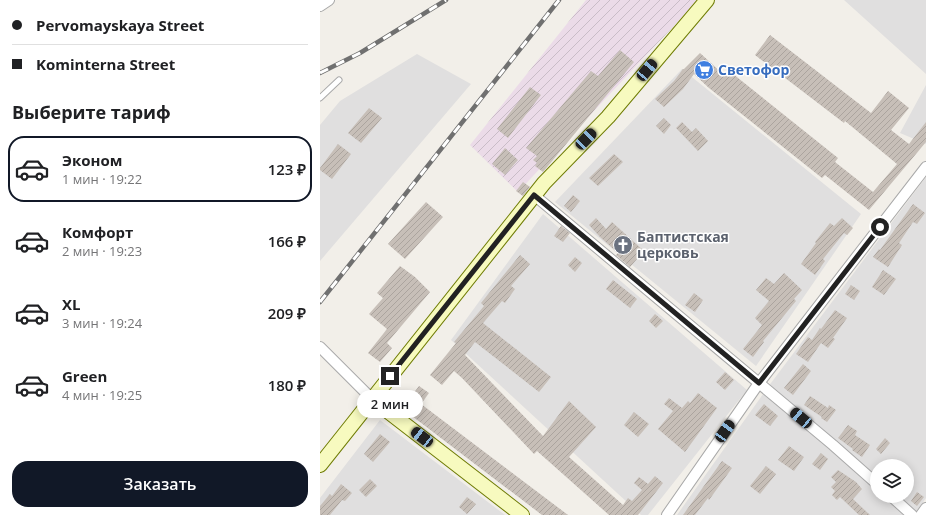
<!DOCTYPE html>
<html lang="ru">
<meta charset="utf-8">
<style>
body{margin:0;font-family:"Open Sans",sans-serif;background:#f6f6f6;color:#202124;height:100vh;display:flex;flex-direction:column;font-size:15px;white-space:nowrap}
*{box-sizing:border-box;margin:0}
p{font-size:13px;color:#757577}
.icon{flex:none;width:22px;height:22px;fill:none;stroke:currentColor;stroke-width:2;stroke-linecap:round;stroke-linejoin:round}
.map{position:relative;flex:1;overflow:hidden}
.side{display:flex;flex-direction:column;background:#fff;width:320px}
.side>*{flex:none}
.top-card{display:grid;align-content:center;height:88px;padding:0 12px;background:#fff}
.fabs{position:absolute;left:550px;top:459px;display:grid;gap:8px}
.fabs a{display:grid;place-items:center;width:44px;height:44px;border-radius:50%;background:#fff;box-shadow:0 2px 10px #0003;font-size:20px}
.end{position:absolute;width:18px;height:18px;margin:-9px;border:5px solid #222;background:#fff;box-shadow:0 0 0 2px #fff}
.from{border-radius:50%}
.bubble{position:absolute;height:28px;border-radius:14px;background:#fff;box-shadow:0 2px 10px #0003;font-size:13px;font-weight:600;line-height:28px;text-align:center}
.car{position:absolute;width:12px;height:24px;margin:-12px -6px;border-radius:5px;box-shadow:0 0 3px 1px #0007;background:linear-gradient(#222 24%,#8ab4d8 0 40%,#222 0 76%,#8ab4d8 0 86%,#222 0)}
.top-card b{display:flex;align-items:center;gap:14px;height:38px;font-size:15px}
.top-card b+b{border-top:1px solid #e0e0e0}
.top-card i{width:10px;height:10px;background:#202124}
ul{padding:0;list-style:none}
li{display:flex;align-items:center;gap:12px;height:66px;margin:0 8px 6px;padding:0 4px;border:2px solid transparent;border-radius:16px}
li div{flex:1}
li b{display:block;font-size:15px}
li em{font-style:normal;font-weight:600}
li.selected{border-color:#111827}
li>.icon{width:36px;height:36px;stroke-width:1.5}
h2{padding:0 12px;font-size:18px;line-height:48px}
.cta{display:flex;gap:8px;margin-top:auto;padding:8px 12px}
.cta a{flex:1;height:46px;border-radius:16px;background:#111827;color:#fff;font-size:16px;font-weight:600;line-height:46px;text-align:center}
main{display:flex;flex:1;min-height:0}
.map>svg:first-child{display:block}
</style>
<main>
<section class="side">
<div class="top-card">
<b><i class="from"></i>Pervomayskaya Street</b>
<b><i></i>Kominterna Street</b>
</div>
<h2>Выберите тариф</h2>
<ul>
<li class="selected"><svg class="icon" aria-label="car" viewBox="0 0 24 24"><path d="M5 17H2v-5l4-1 3-4h7l3 4 3 1v5h-3M9 17h6M6 11h13"/><circle cx="7" cy="17" r="2"/><circle cx="17" cy="17" r="2"/></svg><div><b>Эконом</b><p>1 мин · 19:22</p></div><em>123 ₽</em></li>
<li><svg class="icon" aria-label="car" viewBox="0 0 24 24"><path d="M5 17H2v-5l4-1 3-4h7l3 4 3 1v5h-3M9 17h6M6 11h13"/><circle cx="7" cy="17" r="2"/><circle cx="17" cy="17" r="2"/></svg><div><b>Комфорт</b><p>2 мин · 19:23</p></div><em>166 ₽</em></li>
<li><svg class="icon" aria-label="car" viewBox="0 0 24 24"><path d="M5 17H2v-5l4-1 3-4h7l3 4 3 1v5h-3M9 17h6M6 11h13"/><circle cx="7" cy="17" r="2"/><circle cx="17" cy="17" r="2"/></svg><div><b>XL</b><p>3 мин · 19:24</p></div><em>209 ₽</em></li>
<li><svg class="icon" aria-label="car" viewBox="0 0 24 24"><path d="M5 17H2v-5l4-1 3-4h7l3 4 3 1v5h-3M9 17h6M6 11h13"/><circle cx="7" cy="17" r="2"/><circle cx="17" cy="17" r="2"/></svg><div><b>Green</b><p>4 мин · 19:25</p></div><em>180 ₽</em></li>
</ul>
<div class="cta"><a>Заказать</a></div>
</section>
<div class="map">
<svg width="606" height="515" viewBox="0 0 606 515">
<defs>
<pattern id="industrial-furrows" width="10" height="10" patternUnits="userSpaceOnUse"><rect width="10" height="10" fill="#ebdbe8"/><path d="M-1 1l2-2M0 10L10 0M9 11l2-2" fill="none" stroke="#c9bcc7"/></pattern>
<pattern id="building-hatch" width="6" height="6" patternUnits="userSpaceOnUse"><rect width="6" height="6" fill="#c7bfb8"/><path d="M-1 1l2-2M0 6l6-6M5 7l2-2" fill="none" stroke="#aba49e"/></pattern>
</defs>
<rect width="100%" height="100%" fill="#f2efe9"/>
<path fill="#e0dfdf" fill-rule="evenodd" d="M524,0H606V74Z
M97,54L151,84L0,261V125L20,101Z
M362,69L541,214L436,366L235,202Z
M606,85V144L580,133Z
M606,177V498L594,515H357L451,383ZM557,466H587V496H557Z
M223,214L427,390L328,515H321L131,340Z
M60,420L185,515H0V498Z"/>
<path fill="url(#industrial-furrows)" d="M266,0H378L198,192L150,145Z"/>
<path fill="url(#building-hatch)" d="M450,35L551,113L568,91L589,108L571,130L589,144L606,122V142L549,210L505,175L502,178L389,88L374,74L363,89L344,107L335,99L354,81L363,69H364L380,53L404,75L408,70L518,158L515,162L553,192L577,164L525,121L524,123L435,55Z
M300,50L314,62L223,172L215,166L217,163L213,160L217,156L206,148L271,71L278,76Z
M210,87L221,95L188,138L177,129Z
M49,108L62,118L41,143L28,133Z
M344,118L351,125L344,134L336,126Z
M362,122L372,132L376,128L388,141L378,151L356,128Z
M18,144L31,154L12,179L0,170V168Z
M185,148L198,160L185,175L172,164Z
M294,154L303,162L278,186L269,178Z
M203,182L210,187L203,196L196,191Z
M253,195L260,201L251,212L244,206Z
M106,202L123,217L85,259L68,244Z
M593,204L605,213L597,224L593,222L579,243L582,245L568,267L553,257L559,249L560,250Z
M276,218L286,229L292,222L324,251L310,267L296,255L298,253L280,237L269,225Z
M522,218L533,228L527,235L524,233L503,259L505,261L495,275L481,264L496,243L495,242L510,223L514,226Z
M241,226L250,233L243,242L234,236Z
M200,255L210,264L191,286L195,289L185,303L182,301L163,323L231,377L219,392L155,342L145,355L223,436L249,401L276,427L249,457L303,505L308,498L312,501L322,490L314,483L319,477L328,484L335,476L343,483L318,515H289L217,451L214,454L142,378L134,371L122,385L110,375L136,343L134,342L164,306L161,303Z
M255,257L262,263L255,272L248,265Z
M80,266L95,277L110,292L67,343L72,348L60,362L48,353L67,329L49,314L63,298L57,293Z
M563,270L576,279L564,295L552,287Z
M464,273L482,290L474,299L476,301L443,341L444,342L433,357L423,349L442,325L435,318L449,301L436,290L446,278L454,284Z
M293,280L317,299L310,308L286,289Z
M531,285L540,291L534,300L525,294Z
M374,293L383,300L375,312L365,305Z
M515,310L527,318L513,338L515,339L508,348L501,343L488,362L476,354L488,337L492,340L500,328L501,329Z
M335,314L343,321L336,328L329,321Z
M483,364L491,371L473,395L464,388Z
M405,372L414,380L405,390L396,382Z
M99,386L109,393L101,404L248,515H222L92,416L91,418L81,410Z
M378,393L397,408L365,452L338,429L353,411L344,404L349,398L362,408L368,401L370,403Z
M490,396L508,408L509,405L516,410L507,422L501,418L502,417L484,405Z
M444,404L458,416L450,426L435,415Z
M314,412L329,424L318,437L304,425Z
M528,425L537,431L535,435L550,445L542,457L532,450L533,449L518,438Z
M60,434L70,442L53,462L44,454Z
M565,438L570,443L561,454L556,449Z
M469,446L484,457L474,471L458,460Z
M501,453L508,459L500,470L492,464Z
M402,461L412,468L389,500L388,498L375,515H363Z
M446,466L456,474L440,494L430,486Z
M518,470L536,482L542,489L533,499L550,515H539L520,497L517,500L512,495L515,491L511,487L516,482L511,477Z
M50,479L57,486L46,497L39,490Z
M21,484L32,493L25,501L22,500L10,515H0V506L10,494L12,496Z
M597,492L604,497L597,506L591,501Z
M147,497L156,504L147,514L139,507Z"/>
<g fill="none" stroke-linecap="round" stroke-linejoin="round">
<g stroke="#a9a9a9" stroke-width="7">
<path id="lane" d="M0,98L19,80"/>
</g>
<g stroke="#a9a9a9" stroke-width="12">
<path id="street" d="M0,6L9,0
M214,195L513,445L557,484
M0,347L52,399
M571,496L592,515
M347,515L439,383L606,167
M601,515L606,508"/>
</g>
<g stroke="#707d05" stroke-width="16">
<path id="secondary" d="M52,399L202,515
M0,465L224,183L288,117L387,0"/>
</g>
<use href="#lane" stroke="#fff" stroke-width="5"/>
<use href="#street" stroke="#fff" stroke-width="10"/>
<use href="#secondary" stroke="#f7fabf" stroke-width="14"/>
<g stroke="#707070" stroke-width="4.5">
<path id="rail" d="M0,73L40,53L126,0
M0,302L239,0"/>
</g>
<use href="#rail" stroke="#fff" stroke-width="3" stroke-dasharray="9" stroke-linecap="butt"/>
</g>
<g fill="none" stroke-linecap="round" stroke-linejoin="round">
<path stroke="#222" stroke-width="5" d="M70,376L214,195L439,383L560,227"/>
</g>
<defs>
<g id="supermarket-disc" transform="scale(1)"><circle r="9.5" fill="#3f7fe0" stroke="#fff"/><path d="M-6-5.5h2.5l.6 2H6L4.5 2H-2.5L-4.4-4H-6ZM-1.5 3.2a1.3 1.3 0 1 0 .1 0ZM3 3.2a1.3 1.3 0 1 0 .1 0Z" fill="#fff"/></g>
<g id="church-disc" transform="scale(1)"><circle r="9.5" fill="#6b7280" stroke="#fff"/><path d="M-1.2-6h2.4v3.5h3.3v2.4h-3.3V6h-2.4V-.1h-3.3v-2.4h3.3Z" fill="#fff"/></g>
</defs>
<g fill-rule="evenodd">
<use href="#supermarket-disc" x="384" y="70"/>
<use href="#church-disc" x="303" y="245"/>
</g>
<g text-anchor="middle" stroke-width="3" stroke-linejoin="round" paint-order="stroke">
<g font-size="14" font-weight="bold" fill="#366cbe" stroke="#fff" text-anchor="start">
<text x="398" y="75">Светофор</text>
</g>
<g font-size="14" font-weight="bold" fill="#5b616d" stroke="#fff" text-anchor="start">
<text x="317" y="242">Баптистская<tspan x="317" dy="16">церковь</tspan></text>
</g>
</g>
</svg>
<div class="fabs">
<a><svg class="icon" aria-label="layers" viewBox="0 0 24 24"><path d="M12 4l9 5-9 5-9-5zM3 14l9 5 9-5"/></svg></a>
</div>
<i class="end from" style="left:560px;top:227px"></i>
<i class="end" style="left:70px;top:376px"></i>
<div class="bubble" style="left:37px;top:390px;width:66px">2 мин</div>
<i class="car" style="left:327px;top:70px;rotate:40deg"></i>
<i class="car" style="left:266px;top:139px;rotate:44deg"></i>
<i class="car" style="left:481px;top:418px;rotate:310deg"></i>
<i class="car" style="left:405px;top:431px;rotate:35deg"></i>
<i class="car" style="left:102px;top:437px;rotate:308deg"></i>
</div>
</main>
